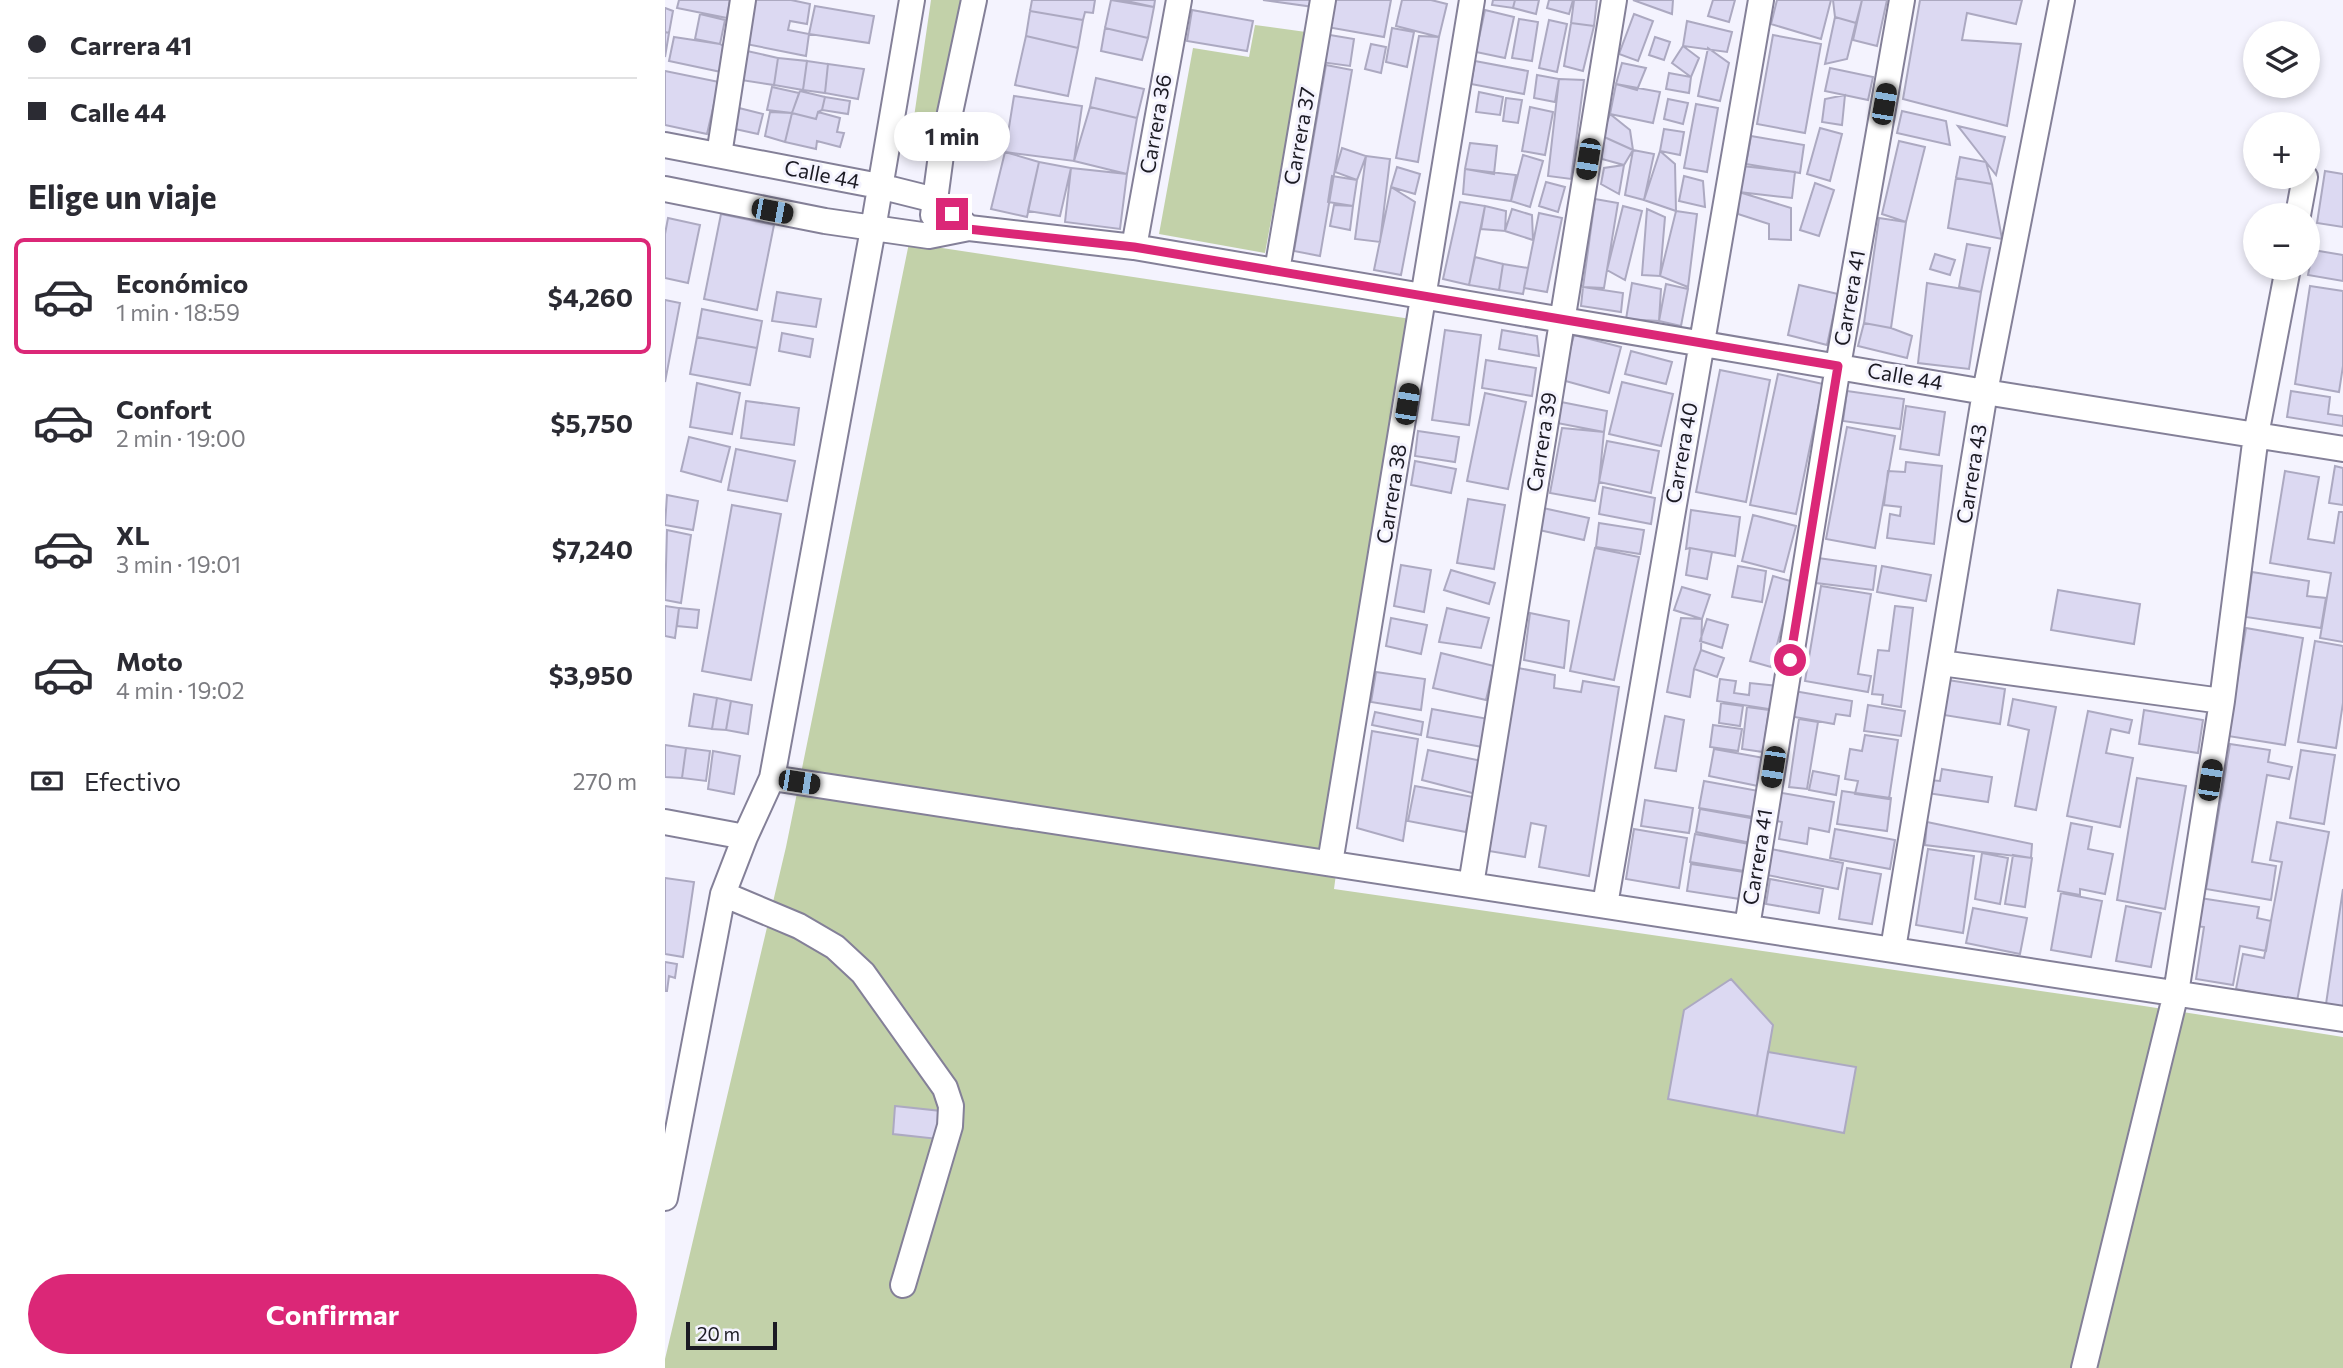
<!DOCTYPE html>
<html lang="es">
<meta charset="utf-8">
<style>
body{margin:0;font-family:Commissioner,sans-serif;background:#f2f2f3;color:#2b2b33;height:100vh;display:flex;flex-direction:column;font-size:26px;white-space:nowrap}
*{box-sizing:border-box;margin:0}
p{font-size:23px;color:#7c7c81}
.icon{flex:none;width:38px;height:38px;fill:none;stroke:currentColor;stroke-width:2;stroke-linecap:round;stroke-linejoin:round}
.map{position:relative;flex:1;overflow:hidden}
.sheet{display:flex;flex-direction:column;background:#fff;width:665px}
.sheet>*{flex:none}
.guide{display:grid;align-content:center;height:154px;padding:0 28px;background:#fff}
.fabs{position:absolute;left:1578px;top:21px;display:grid;gap:14px}
.fabs a{display:grid;place-items:center;width:77px;height:77px;border-radius:50%;background:#fff;box-shadow:0 4px 10px #0003;font-size:35px}
.scale{position:absolute;left:21px;bottom:18px;width:91px;box-sizing:border-box;padding-left:7px;border:4px solid #1b1a23;border-top:0;font-size:19px;line-height:24px;white-space:nowrap;color:#1b1a23;-webkit-text-stroke:5px #f4f3fe;paint-order:stroke}
.end{position:absolute;width:32px;height:32px;margin:-16px;border:9px solid #db2777;background:#fff;box-shadow:0 0 0 4px #fff}
.from{border-radius:50%}
.bubble{position:absolute;height:49px;border-radius:24px;background:#fff;box-shadow:0 4px 10px #0003;font-size:23px;font-weight:700;line-height:49px;text-align:center}
.car{position:absolute;width:21px;height:42px;margin:-21px -10px;border-radius:9px;box-shadow:0 0 5px 2px #0007;background:linear-gradient(#222 24%,#8ab4d8 0 40%,#222 0 76%,#8ab4d8 0 86%,#222 0)}
.guide b{display:flex;align-items:center;gap:24px;height:66px;font-size:26px}
.guide b+b{border-top:2px solid #e1e1e2}
.guide i{width:18px;height:18px;background:#2b2b33}
ul{padding:0;list-style:none}
li{display:flex;align-items:center;gap:21px;height:116px;margin:0 14px 10px;padding:0 14px;border:4px solid transparent;border-radius:10px}
li div{flex:1}
li b{display:block;font-size:26px}
li em{font-style:normal;font-weight:700}
li.current{border-color:#db2777}
li>.icon{width:63px;height:63px;stroke-width:1.5}
h2{padding:0 28px;font-size:32px;line-height:84px}
.pay{display:flex;align-items:center;gap:18px;height:77px;padding:0 28px;font-size:26px}
.pay p{margin-inline-start:auto}
.cta{display:flex;gap:14px;margin-top:auto;padding:14px 28px}
.cta a{flex:1;height:80px;border-radius:42px;background:#db2777;color:#fff;font-size:28px;font-weight:700;line-height:80px;text-align:center}
main{display:flex;flex:1;min-height:0}
.map>svg:first-child{display:block}
</style>
<main>
<section class="sheet">
<div class="guide">
<b><i class="from"></i>Carrera 41</b>
<b><i></i>Calle 44</b>
</div>
<h2>Elige un viaje</h2>
<ul>
<li class="current"><svg class="icon" aria-label="car" viewBox="0 0 24 24"><path d="M5 17H2v-5l4-1 3-4h7l3 4 3 1v5h-3M9 17h6M6 11h13"/><circle cx="7" cy="17" r="2"/><circle cx="17" cy="17" r="2"/></svg><div><b>Económico</b><p>1 min · 18:59</p></div><em>$4,260</em></li>
<li><svg class="icon" aria-label="car" viewBox="0 0 24 24"><path d="M5 17H2v-5l4-1 3-4h7l3 4 3 1v5h-3M9 17h6M6 11h13"/><circle cx="7" cy="17" r="2"/><circle cx="17" cy="17" r="2"/></svg><div><b>Confort</b><p>2 min · 19:00</p></div><em>$5,750</em></li>
<li><svg class="icon" aria-label="car" viewBox="0 0 24 24"><path d="M5 17H2v-5l4-1 3-4h7l3 4 3 1v5h-3M9 17h6M6 11h13"/><circle cx="7" cy="17" r="2"/><circle cx="17" cy="17" r="2"/></svg><div><b>XL</b><p>3 min · 19:01</p></div><em>$7,240</em></li>
<li><svg class="icon" aria-label="car" viewBox="0 0 24 24"><path d="M5 17H2v-5l4-1 3-4h7l3 4 3 1v5h-3M9 17h6M6 11h13"/><circle cx="7" cy="17" r="2"/><circle cx="17" cy="17" r="2"/></svg><div><b>Moto</b><p>4 min · 19:02</p></div><em>$3,950</em></li>
</ul>
<div class="pay"><svg class="icon" aria-label="cash" viewBox="0 0 24 24"><path d="M3 7h18v10H3z"/><circle cx="12" cy="12" r="2"/></svg>Efectivo<p>270 m</p></div>
<div class="cta"><a>Confirmar</a></div>
</section>
<div class="map">
<svg width="1678" height="1368" viewBox="0 0 1678 1368">
<rect width="100%" height="100%" fill="#f4f3fe"/>
<path fill="#c2d1a9" d="M266,0H302L276,126L259,140L248,124Z
M590,25L641,32L600,253L494,234L528,48L584,57Z
M244,243L746,319L669,889L1479,1006L1678,1037V1368H0V1359L121,847Z"/>
<path fill="#dcd9f2" stroke="#aca9c1" stroke-width="2" d="M14,0H65L62,18L12,8Z
M89,0H126L145,4L142,24L125,21L123,30L144,34L141,56L81,44Z
M367,0H430L428,13L420,12L418,20L365,11Z
M446,0H457L489,7L483,38L440,28Z
M446,0H490L489,7Z
M598,0H650L649,7Z
M667,0H726L719,37L662,27Z
M737,0H766L782,4L774,37L731,26Z
M828,0H850L848,8L827,5Z
M850,0H874L871,14L848,8Z
M884,0H908L904,14L882,8Z
M909,0H932L929,26L906,23Z
M968,0H1008L1007,14Z
M1048,0H1070L1064,22L1043,16Z
M1112,0H1166L1156,39L1106,24Z
M1168,0H1197L1191,23L1170,17Z
M1197,0H1222L1212,46L1188,40Z
M1255,0H1357L1351,24L1302,13L1297,40L1356,44L1342,126L1238,99Z
M150,6L209,16L204,43L144,34Z
M0,8L8,11L4,33L0,32Z
M527,10L588,21L582,51L522,41Z
M820,10L849,17L840,58L811,52Z
M365,11L418,20L413,48L361,36Z
M35,14L60,20L55,44L30,39Z
M969,14L988,21L973,61L954,54Z
M1170,17L1191,23L1182,59L1160,64Z
M854,19L873,22L867,61L847,58Z
M884,20L902,24L892,72L874,68Z
M1022,21L1067,32L1062,52L1018,46Z
M906,23L929,26L918,71L899,66Z
M440,28L483,38L477,60L436,51Z
M727,28L749,32L742,67L721,62Z
M0,32L4,33L0,57Z
M659,34L689,39L685,66L655,62Z
M1108,35L1156,44L1140,133L1092,124Z
M361,36L413,48L403,96L350,85Z
M754,36L774,37L753,162L731,158Z
M9,37L55,44L61,47L56,72L4,61Z
M990,37L1005,42L999,60L984,55Z
M706,44L721,47L716,73L700,69Z
M1018,46L1034,58L1026,77L1007,63Z
M1043,48L1064,63L1055,101L1033,96Z
M82,51L113,58L109,85L76,80Z
M113,58L142,61L138,90L109,85Z
M142,61L163,64L160,93L138,90Z
M810,61L863,71L859,94L806,84Z
M957,63L981,68L972,90L951,84Z
M163,64L199,69L193,99L160,93Z
M661,65L687,70L655,256L629,251Z
M1165,68L1208,77L1203,100L1160,91Z
M0,71L54,82L42,134L0,125Z
M1004,73L1026,77L1024,93L1001,89Z
M872,75L894,79L890,102L869,98Z
M431,78L479,89L472,118L425,107Z
M894,79L919,80L906,179L883,176Z
M951,84L995,92L988,123L945,114Z
M107,87L134,93L127,113L102,110Z
M135,91L160,97L157,110L153,112L151,119L127,113Z
M814,92L838,97L835,115L811,112Z
M1180,95L1177,125L1157,122L1160,99Z
M349,96L417,106L409,161L340,152Z
M160,97L185,101L183,114L157,110Z
M841,98L857,100L853,123L838,121Z
M1003,99L1023,103L1018,124L999,119Z
M1031,104L1053,108L1042,172L1019,168Z
M425,107L472,118L462,174L409,161Z
M865,107L888,112L880,155L857,151Z
M74,108L98,114L93,134L70,129Z
M1237,111L1281,121L1285,145L1232,133Z
M105,112L127,113L120,142L100,136Z
M153,112L175,118L172,132L179,133L175,147L152,141L151,149L120,142L127,113L151,119Z
M945,114L965,130L968,150L937,136Z
M1293,126L1340,137L1331,175L1321,162Z
M1155,128L1177,134L1165,181L1142,174Z
M999,129L1019,132L1015,155L995,151Z
M937,136L968,150L959,165L937,159Z
M1086,136L1139,145L1135,173L1081,164Z
M1234,141L1260,147L1241,222L1217,214Z
M805,143L832,146L829,174L800,169Z
M677,148L701,156L692,180L670,172Z
M968,150L989,154L979,200L960,195Z
M995,151L1010,164L1011,211L979,200Z
M340,152L374,162L362,217L326,209Z
M858,155L878,161L865,207L846,201Z
M701,156L725,159L715,242L690,239Z
M1295,157L1321,162L1327,184L1291,178Z
M374,162L406,168L395,216L363,211Z
M959,165L954,194L936,184L939,168Z
M1077,166L1130,172L1127,198L1074,192Z
M732,167L755,174L750,194L726,187Z
M406,168L462,174L455,229L400,222Z
M800,169L851,175L846,201L798,194Z
M1660,171L1678,174V227L1652,223Z
M667,176L692,180L688,206L663,202Z
M1019,176L1038,181L1040,207L1014,201Z
M1291,178L1327,184L1337,239L1283,228Z
M881,182L900,187L893,212L874,206Z
M1150,183L1169,190L1154,236L1135,230Z
M726,187L750,202L736,275L709,270Z
M1074,192L1126,208V240L1104,239V224L1073,214Z
M930,199L953,203L939,288L918,287Z
M795,202L820,206L804,285L778,279Z
M669,205L688,206L685,230L665,226Z
M820,206L841,211L840,231L816,229Z
M958,206L977,211L960,280L942,270Z
M847,209L867,215L868,240L840,231Z
M982,209L1000,217L995,276L977,275Z
M1011,211L1032,214L1023,287L995,276Z
M874,213L897,218L882,292L859,288Z
M56,214L109,225L92,310L39,299Z
M3,218L35,225L23,283L0,278V234Z
M1214,218L1241,222L1226,328L1199,323Z
M1302,244L1325,248L1316,292L1294,287Z
M1648,250L1678,255V281L1643,275Z
M1270,254L1290,260L1285,275L1265,269Z
M810,257L838,264L834,290L804,285Z
M838,264L863,268L858,294L834,290Z
M967,283L996,289L994,321L961,319Z
M1262,283L1316,292L1304,369L1253,363Z
M1001,284L1023,289L1016,326L994,321Z
M1134,285L1173,294L1162,345L1123,335Z
M1645,286L1678,291V366L1674,392L1630,384Z
M918,287L958,293L956,312L916,306Z
M112,292L156,299L151,327L107,321Z
M0,300L15,303L0,382Z
M37,309L97,321L92,348L32,337Z
M1199,323L1226,328L1247,336L1242,358L1193,346Z
M780,330L816,335L804,425L767,420Z
M837,330L872,336L874,356L834,349Z
M117,333L148,339L145,357L114,351Z
M909,335L956,347L944,393L897,380Z
M32,337L92,348L85,385L25,374Z
M966,351L1007,362L1001,384L960,374Z
M821,360L871,368L867,396L817,388Z
M1055,370L1105,380L1081,502L1031,492Z
M1113,374L1158,384L1131,514L1085,505Z
M957,382L1008,394L996,446L944,434Z
M32,383L75,393L67,434L25,427Z
M1182,391L1239,399L1235,429L1178,421Z
M1626,391L1665,397L1663,414L1678,416V426L1622,417Z
M820,393L861,402L843,489L802,481Z
M81,401L134,408L129,445L76,438Z
M891,401L942,411L939,432L887,422Z
M1241,406L1280,412L1274,455L1235,449Z
M1182,427L1230,436L1210,548L1161,539Z
M897,428L939,432L934,482L930,501L885,493Z
M753,431L794,437L790,462L750,456Z
M24,437L65,447L56,482L16,471Z
M942,441L994,451L986,493L934,482Z
M71,449L130,461L122,501L63,490Z
M750,461L791,469L786,493L746,485Z
M1241,462L1277,466L1269,544L1222,538L1225,514L1235,516L1236,507L1219,505L1223,471L1240,472Z
M1670,466L1678,468V505L1664,503Z
M1620,471L1654,477L1643,539L1669,543L1674,512H1678V642L1655,638L1666,573L1605,563Z
M938,487L990,498L986,524L934,514Z
M2,495L33,501L28,530L0,525Z
M803,499L840,505L829,569L792,563Z
M67,505L116,514L86,680L37,671Z
M878,508L924,518L919,540L874,530Z
M1026,510L1075,517L1070,556L1025,548L1021,549Z
M1088,515L1131,526L1119,572L1077,561Z
M934,523L979,530L975,554L931,547Z
M2,530L26,535L16,603L0,600Z
M930,548L974,557L949,680L905,671Z
M1025,548L1047,552L1042,579L1021,575Z
M1153,558L1211,566L1208,590L1151,583Z
M736,565L766,570L759,612L729,606Z
M1073,566L1101,571L1097,602L1067,597Z
M1217,566L1266,575L1261,601L1212,592Z
M786,570L830,583L824,604L779,590Z
M1587,572L1644,581L1642,596L1661,598L1656,628L1581,617Z
M1108,576L1129,582L1106,667L1085,661Z
M1156,586L1206,594L1193,674L1206,676L1203,692L1140,681Z
M1017,587L1045,595L1037,619L1009,610Z
M1393,590L1475,604L1469,644L1386,630Z
M0,606L14,608L10,638L0,636Z
M1230,606L1248,608L1236,707L1217,704L1218,695L1207,694L1213,650L1224,651Z
M14,608L34,610L32,628L12,626Z
M782,608L824,618L816,648L774,642Z
M865,613L904,621L899,668L859,660Z
M726,618L762,625L756,654L721,646Z
M1016,618L1037,619L1036,650L1029,669L1025,697L1002,692Z
M1042,619L1063,625L1057,648L1035,641Z
M1581,628L1638,638L1620,745L1563,736Z
M1650,641L1678,646V703L1671,748L1633,742Z
M1036,650L1059,658L1052,677L1029,669Z
M776,653L829,666L821,700L768,688Z
M853,668L890,675L889,688L916,692L918,681L954,687L924,876L874,867L881,826L866,823L860,857L824,851Z
M711,672L760,679L756,710L706,702Z
M1055,679L1071,681L1069,693L1084,695L1085,683L1113,686L1110,710L1052,701Z
M1283,680L1340,689L1335,724L1279,715Z
M1129,691L1187,701L1185,716L1171,714L1169,724L1124,716Z
M29,694L52,698L47,729L24,726Z
M52,698L66,701L61,730L47,729Z
M1348,699L1391,707L1371,810L1350,806L1364,730L1343,725Z
M66,701L87,705L83,734L61,730Z
M1056,703L1078,706L1075,726L1054,723Z
M1203,705L1240,711L1236,736L1199,731Z
M1082,707L1104,710L1098,752L1077,749Z
M767,709L829,720L823,748L762,737Z
M1479,710L1538,720L1533,753L1474,744Z
M1423,711L1467,720L1464,733L1446,729L1441,753L1468,758L1455,827L1402,816Z
M710,712L758,722L756,735L707,725Z
M1000,716L1019,720L1011,771L990,768Z
M1134,719L1153,722L1142,789L1124,787Z
M1048,725L1077,729L1073,751L1045,747Z
M707,731L753,739L738,841L692,828Z
M1200,735L1233,740L1224,799L1190,794L1193,781L1180,779L1185,749L1197,751Z
M1565,744L1605,750L1603,762L1627,767L1624,779L1602,775L1587,862L1611,866L1606,900L1541,889Z
M0,745L21,748L17,778L0,777Z
M21,748L45,751L41,781L17,778Z
M1049,749L1099,758L1093,786L1044,776Z
M763,750L817,761L811,794L757,780Z
M1636,750L1670,755L1659,824L1625,818Z
M48,751L75,756L69,794L43,789Z
M1277,769L1327,777L1323,802L1262,793L1264,780L1275,781Z
M1148,771L1174,776L1171,795L1144,790Z
M1472,778L1521,786L1500,909L1452,900Z
M1039,781L1099,792L1094,818L1034,808Z
M750,786L808,797L801,832L743,821Z
M1177,791L1226,798L1222,831L1172,824Z
M1111,792L1169,802L1164,832L1144,828L1142,844L1114,839L1117,822L1106,820Z
M980,800L1028,808L1024,833L976,826Z
M1035,809L1091,819L1086,843L1031,832Z
M1262,822L1367,844L1366,858L1260,845Z
M1612,822L1664,832L1632,1001L1571,989L1578,954L1599,958L1617,862L1605,860Z
M1406,823L1427,827L1423,849L1448,854L1440,894L1415,889V895L1393,891Z
M969,829L1022,838L1014,888L961,879Z
M1170,829L1230,840L1225,869L1165,858Z
M1030,834L1084,844L1079,871L1025,862Z
M1106,849L1178,863L1173,889L1102,875Z
M1263,849L1309,856L1298,933L1251,925Z
M1317,853L1343,858L1335,904L1310,899Z
M1348,855L1367,858L1360,907L1340,904Z
M1026,864L1079,872L1075,899L1022,891Z
M1182,868L1216,874L1207,924L1174,919Z
M0,878L29,882L18,957L0,954Z
M1105,879L1158,889L1154,913L1101,904Z
M1678,889V1007L1661,1004Z
M1396,893L1437,901L1426,957L1386,950Z
M1535,898L1594,907L1592,918L1606,921L1601,951L1575,946L1568,985L1531,979L1539,927L1531,926Z
M1461,906L1496,913L1486,967L1451,961Z
M1308,908L1362,918L1355,954L1301,943Z
M0,962L12,964L10,978L4,976L2,991H0Z
M1066,979L1108,1025L1092,1116L1003,1099L1019,1010Z
M1103,1052L1191,1067L1179,1133L1092,1116Z
M230,1106L276,1111L273,1139L228,1134Z"/>
<g fill="none" stroke-linecap="round" stroke-linejoin="round">
<g stroke="#848098" stroke-width="28">
<path id="street" d="M0,145L214,186L270,200L304,228
M54,155L78,0
M0,189L160,221L264,236L304,228L469,247L1320,392L1678,449
M268,215L276,155L309,0
M1633,215L1640,177
M469,247L514,0
M612,271L658,0
M1276,663L1557,701
M107,778L1678,1019
M0,822L80,837
M665,863L807,0
M806,885L949,0
M58,894L134,926L170,947L198,973L280,1088L286,1106L285,1126L238,1285
M940,905L1096,0
M1082,927L1173,366L1237,0
M1228,949L1320,392L1397,0
M0,1198L58,894L80,837L107,778L208,229L247,0
M1419,1368L1511,993L1557,701L1591,435L1623,268"/>
</g>
<use href="#street" stroke="#fff" stroke-width="24"/>
</g>
<g fill="none" stroke-linecap="round" stroke-linejoin="round">
<path stroke="#db2777" stroke-width="9" d="M287,214L303,229L469,247L1173,366L1125,660"/>
</g>
<g text-anchor="middle" stroke-width="6" stroke-linejoin="round" paint-order="stroke">
<g font-size="21" fill="#1b1a23" stroke="#f4f3fe">
<text transform="translate(491 124) rotate(-80)" y="7">Carrera 36</text>
<text transform="translate(635 136) rotate(-80)" y="7">Carrera 37</text>
<text transform="translate(157 175) rotate(11)" y="7">Calle 44</text>
<text transform="translate(1185 298) rotate(-80)" y="7">Carrera 41</text>
<text transform="translate(1240 377) rotate(10)" y="7">Calle 44</text>
<text transform="translate(877 442) rotate(-81)" y="7">Carrera 39</text>
<text transform="translate(1017 453) rotate(-80)" y="7">Carrera 40</text>
<text transform="translate(1307 474) rotate(-81)" y="7">Carrera 43</text>
<text transform="translate(727 494) rotate(-81)" y="7">Carrera 38</text>
<text transform="translate(1093 857) rotate(-81)" y="7">Carrera 41</text>
</g>
</g>
</svg>
<div class="fabs">
<a><svg class="icon" aria-label="layers" viewBox="0 0 24 24"><path d="M12 4l9 5-9 5-9-5zM3 14l9 5 9-5"/></svg></a>
<a>+</a>
<a>−</a>
</div>
<div class="scale">20 m</div>
<i class="end from" style="left:1125px;top:660px"></i>
<i class="end" style="left:287px;top:214px"></i>
<div class="bubble" style="left:229px;top:112px;width:116px">1 min</div>
<i class="car" style="left:1219px;top:104px;rotate:10deg"></i>
<i class="car" style="left:923px;top:159px;rotate:189deg"></i>
<i class="car" style="left:107px;top:211px;rotate:101deg"></i>
<i class="car" style="left:742px;top:404px;rotate:9deg"></i>
<i class="car" style="left:1108px;top:767px;rotate:189deg"></i>
<i class="car" style="left:1545px;top:780px;rotate:9deg"></i>
<i class="car" style="left:134px;top:782px;rotate:99deg"></i>
</div>
</main>
